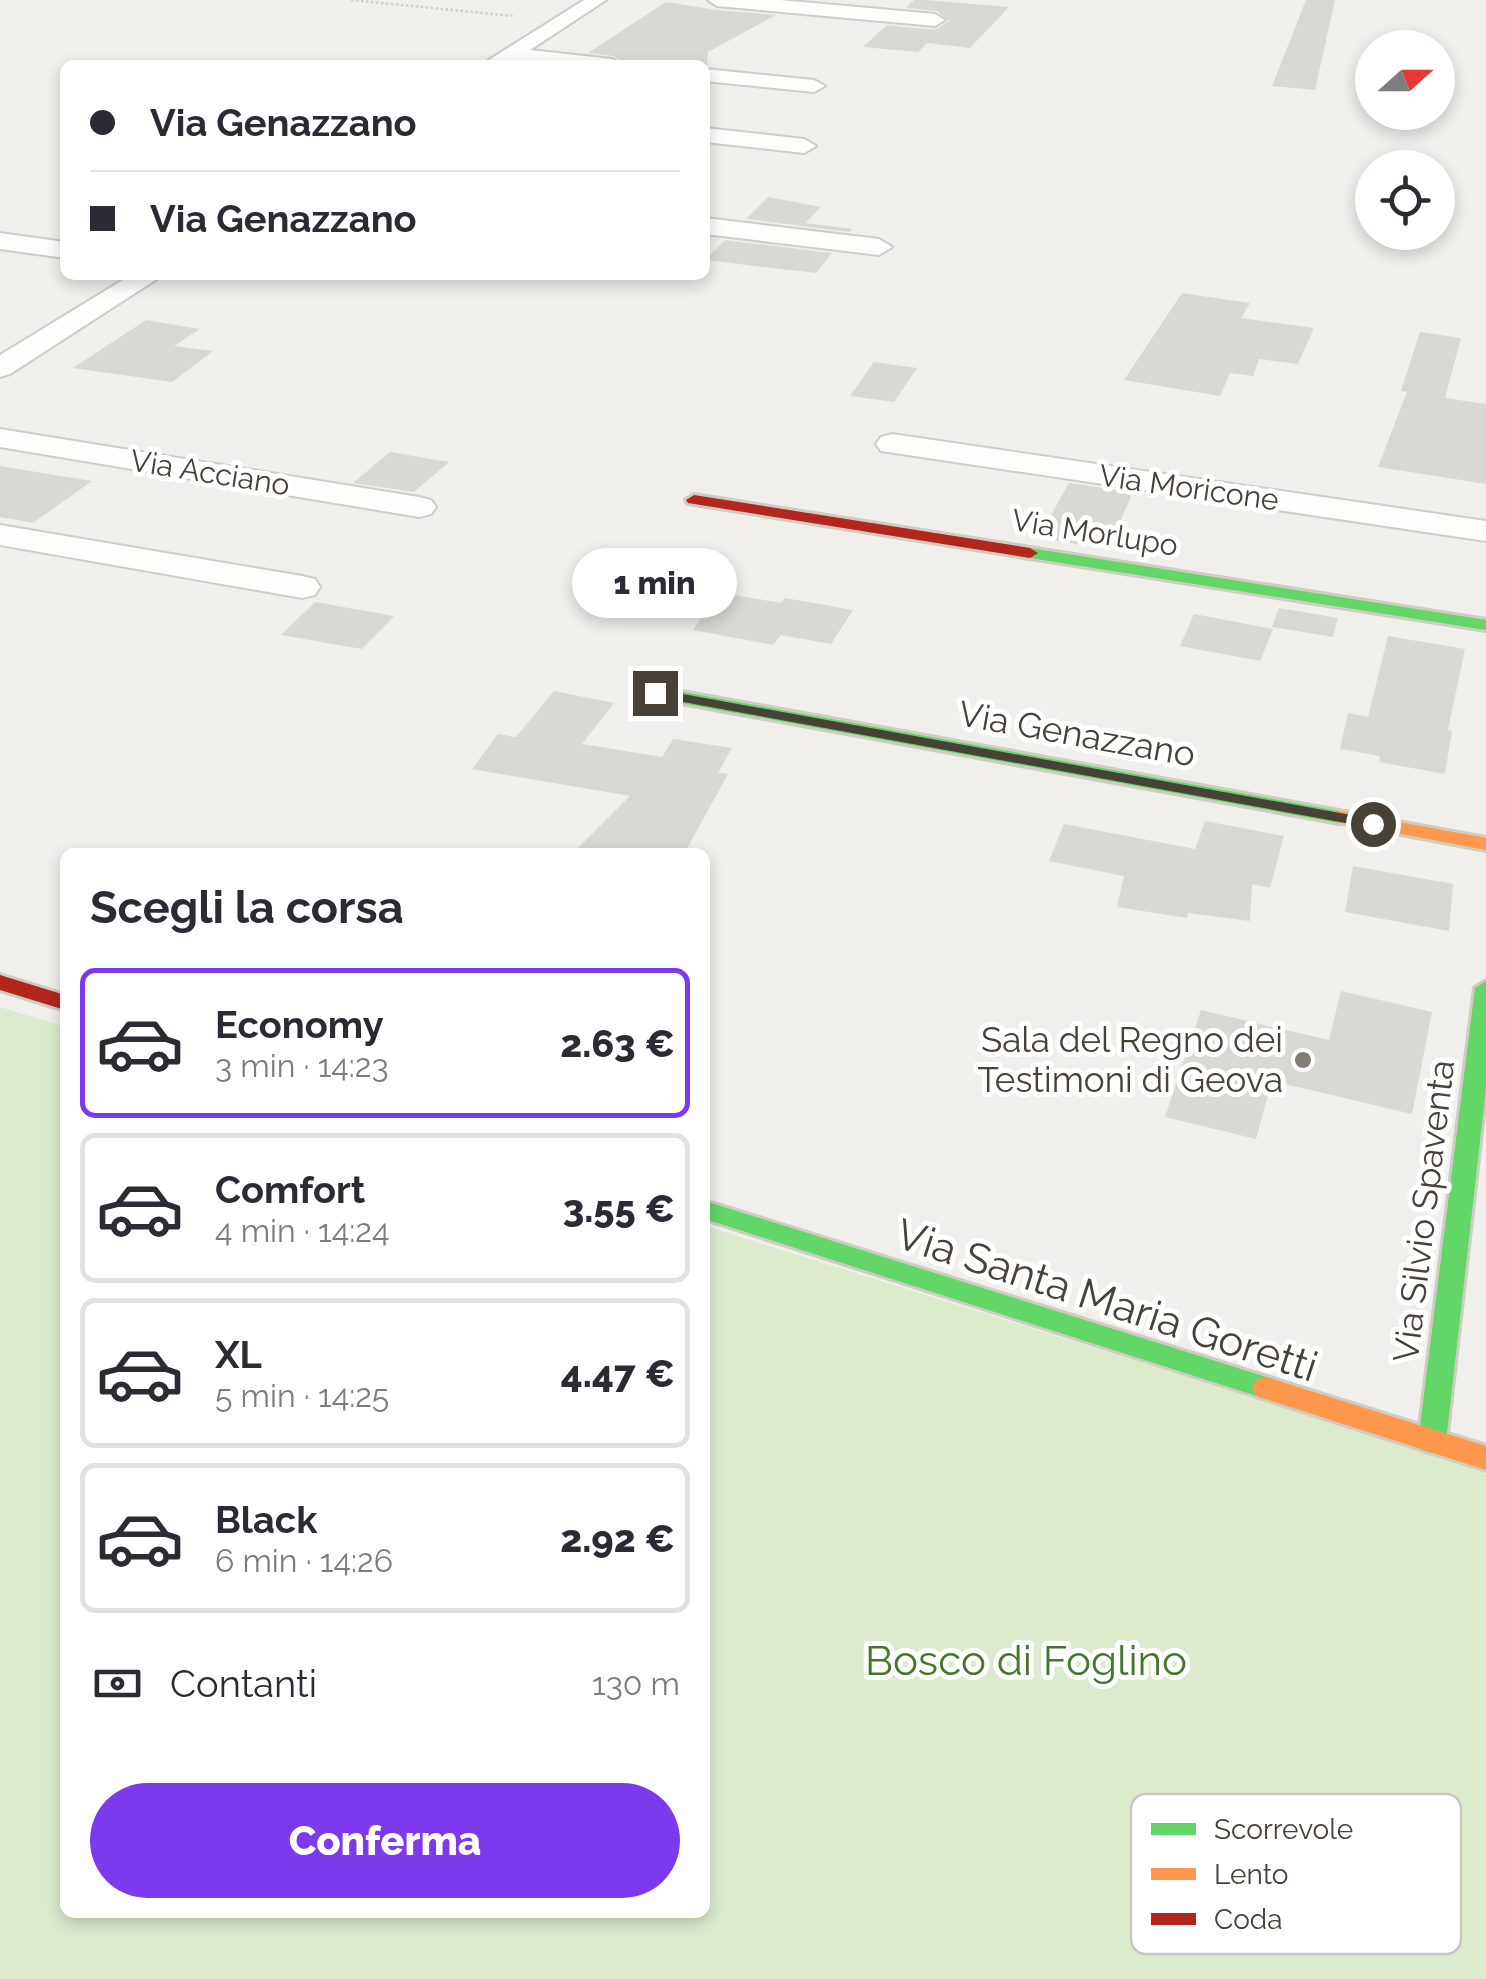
<!DOCTYPE html>
<html lang="it">
<meta charset="utf-8">
<style>
body{margin:0;font-family:Raleway,sans-serif;background:#f2f2f3;color:#2b2b33;height:100vh;display:flex;flex-direction:column;font-size:38px;white-space:nowrap}
*{box-sizing:border-box;margin:0}
p{font-size:32px;color:#7c7c81}
.icon{flex:none;width:55px;height:55px;fill:none;stroke:currentColor;stroke-width:2;stroke-linecap:round;stroke-linejoin:round}
.map{position:relative;flex:1;overflow:hidden}
.drawer{position:absolute;left:60px;top:848px;width:650px;height:1070px;display:flex;flex-direction:column;background:#fff;border-radius:15px;box-shadow:0 5px 15px #0003}
.drawer>*{flex:none}
.guide{position:absolute;left:60px;top:60px;width:650px;height:220px;border-radius:15px;box-shadow:0 5px 15px #0003;display:grid;align-content:center;height:220px;padding:0 30px;background:#fff}
.needle{width:65px;rotate:69deg}
.fabs{position:absolute;left:1355px;top:30px;display:grid;gap:20px}
.fabs a{display:grid;place-items:center;width:100px;height:100px;border-radius:50%;background:#fff;box-shadow:0 5px 15px #0003;font-size:50px}
.end{position:absolute;width:45px;height:45px;margin:-22px;border:12px solid #474137;background:#fff;box-shadow:0 0 0 5px #fff}
.from{border-radius:50%}
.bubble{position:absolute;height:70px;border-radius:35px;background:#fff;box-shadow:0 5px 15px #0003;font-size:32px;font-weight:800;line-height:70px;text-align:center}
.guide b{display:flex;align-items:center;gap:35px;height:95px;font-size:38px}
.guide b+b{border-top:2px solid #e1e1e2}
.guide i{width:25px;height:25px;background:#2b2b33}
ul{padding:0;list-style:none}
li{display:flex;align-items:center;gap:30px;height:150px;margin:0 20px 15px;padding:0 10px;border:5px solid #e1e1e2;border-radius:15px}
li div{flex:1}
li b{display:block;font-size:38px}
li em{font-style:normal;font-weight:800}
li.on{border-color:#7c3aed}
li>.icon{width:90px;height:90px;stroke-width:1.5}
h2{padding:0 30px;font-size:45px;line-height:120px}
.pay{display:flex;align-items:center;gap:25px;height:110px;padding:0 30px;font-size:38px}
.pay p{margin-inline-start:auto}
.cta{display:flex;gap:20px;margin-top:auto;padding:20px 30px}
.cta a{flex:1;height:115px;border-radius:60px;background:#7c3aed;color:#fff;font-size:40px;font-weight:800;line-height:115px;text-align:center}
.map>svg:first-child{display:block}
</style>
<div class="map">
<svg width="1486" height="1979" viewBox="0 0 1486 1979">
<rect width="100%" height="100%" fill="#f0efeb"/>
<path fill="#dcebcc" d="M0,1007L65,1027V1912H705V1226L1486,1470V1979H0Z"/>
<path fill="#dad8d3" d="M914,0H927L1009,7L970,48L927,43L918,52L863,47L887,25L935,30L949,21L937,11L906,8Z
M1306,0H1335L1315,90L1272,86Z
M666,2L717,10L776,15L708,52L707,65H626L614,56L588,53Z
M768,197L821,207L805,223L852,229L850,232L746,219Z
M725,240L832,253L816,273L705,260Z
M1182,293L1250,303L1241,318L1314,328L1298,364L1259,359L1253,376L1230,373L1220,396L1124,380Z
M146,320L200,329L174,346L213,351L172,382L73,368Z
M1420,332L1461,338L1445,398L1486,404V484L1378,467L1407,392L1401,391Z
M874,362L917,368L894,402L850,396Z
M390,452L449,462L414,492L353,483Z
M0,466L92,481L33,523L0,517Z
M1069,483L1133,492L1108,549L1038,538Z
M717,592L781,603L785,598L853,610L831,644L781,635L773,645L693,630Z
M315,602L394,616L362,649L281,635Z
M1279,608L1338,618L1333,637L1272,627Z
M1194,614L1273,629L1260,661L1180,646Z
M1388,636L1465,649L1448,730L1452,731L1445,774L1379,762L1380,756L1340,749L1348,713L1368,717Z
M554,691L614,703L582,744L662,757L673,739L732,748L718,773L728,774L685,852H574L630,796L472,769L498,734L516,737Z
M1205,821L1284,836L1270,888L1252,884L1250,921L1188,913L1187,918L1117,907L1124,876L1049,861L1064,824L1195,849Z
M1353,866L1453,884L1449,931L1345,912Z
M1341,991L1432,1012L1412,1114L1272,1081L1256,1139L1165,1117L1201,1010L1329,1040Z"/>
<g fill="none" stroke-linecap="round" stroke-linejoin="round">
<g stroke="#cecdc8" stroke-width="4">
<path id="street" d="M584,0H606L530,50L612,59L622,65L513,61L506,65H481Z
M708,0H780L935,14L945,20L935,26L717,6Z
M705,69L814,80L825,86L814,92L705,81Z
M705,128L804,139L816,146L804,153L705,142Z
M705,218L879,239L892,247L879,255L705,234Z
M0,233L65,242V258L0,249Z
M131,275H163L10,374L0,377V355Z
M0,429L419,497L431,500L436,507L431,514L419,517L0,447Z
M892,434L1486,521V541L881,451L876,444L881,437Z
M0,525L302,576L315,579L320,587L315,595L302,598L0,545Z"/>
</g>
<g stroke="#cfccc2" stroke-width="6">
<path id="fast" d="M1030,548L1486,620V630L1024,557L1022,553Z
M655,687L1339,811L1349,817L1339,823L648,697L646,693Z
M1486,981V1088L1446,1442L1442,1450L1432,1453L1422,1450L1418,1442L1475,988Z
M705,1201L1276,1380L1280,1388L1276,1396L1266,1399L705,1219Z"/>
</g>
<g stroke="#cfccc2" stroke-width="6">
<path id="slow" d="M1339,811L1486,838V850L1332,821L1329,817L1332,813Z
M1266,1377L1486,1446V1470L1256,1396L1252,1388L1256,1380Z"/>
</g>
<g stroke="#cfccc2" stroke-width="6">
<path id="jam" d="M694,495L1030,548L1038,553L1030,558L688,503L686,500Z
M0,975L65,995V1010L0,990Z"/>
</g>
<path stroke="#d1cecb" stroke-width="2.5" stroke-dasharray="2.5 2.5" stroke-linecap="butt" d="M351,0L514,16"/>
<use href="#street" fill="#fdfdfc" fill-rule="evenodd"/>
<use href="#fast" fill="#63d668" fill-rule="evenodd"/>
<use href="#slow" fill="#ff974d" fill-rule="evenodd"/>
<use href="#jam" fill="#b3261e" fill-rule="evenodd"/>
</g>
<path fill="#474137" d="M655,689L1373,819L1380,824L1373,828L650,696V690Z"/>
<circle fill="#827e76" stroke="#fff" stroke-width="4" cx="1303" cy="1060" r="10"/>
<g text-anchor="middle" stroke-width="10" stroke-linejoin="round" paint-order="stroke">
<g font-size="30" fill="#474137" stroke="#fff">
<text transform="translate(210 473) rotate(9)" y="10">Via Acciano</text>
<text transform="translate(1189 488) rotate(8)" y="10">Via Moricone</text>
<text transform="translate(1095 533) rotate(9)" y="10">Via Morlupo</text>
</g>
<g font-size="35" fill="#474137" stroke="#fff">
<text transform="translate(1077 734) rotate(10)" y="12">Via Genazzano</text>
<text transform="translate(1424 1211) rotate(-83)" y="12">Via Silvio Spaventa</text>
</g>
<g font-size="35" fill="#474137" stroke="#fff" text-anchor="end">
<text x="1283" y="1052">Sala del Regno dei<tspan x="1283" dy="40">Testimoni di Geova</tspan></text>
</g>
<g font-size="42" fill="#474137" stroke="#fff">
<text transform="translate(1107 1300) rotate(18)" y="15">Via Santa Maria Goretti</text>
</g>
<g font-size="42" fill="#45772b" stroke="#fff">
<text x="1026" y="1675">Bosco di Foglino</text>
</g>
</g>
<rect x="1131" y="1794" width="330" height="160" rx="15" fill="#fff" stroke="#c8c6c3" stroke-width="2.5"/>
<rect x="1151" y="1823" width="45" height="12" fill="#63d668"/>
<rect x="1151" y="1868" width="45" height="12" fill="#ff974d"/>
<rect x="1151" y="1913" width="45" height="12" fill="#b3261e"/>
<g font-size="28" fill="#474137">
<text x="1214" y="1839">Scorrevole</text>
<text x="1214" y="1884">Lento</text>
<text x="1214" y="1929">Coda</text>
</g>
</svg>
<div class="fabs">
<a><svg class="needle" viewBox="-14 -14 28 28"><path d="M0-13l5 13h-10z" fill="#e53935"/><path d="M0 13l5-13h-10z" fill="#7c7c81"/></svg></a>
<a><svg class="icon" aria-label="locate" viewBox="0 0 24 24"><circle cx="12" cy="12" r="6"/><path d="M12 2v4M12 18v4M2 12h4M18 12h4"/></svg></a>
</div>
<i class="end from" style="left:1373px;top:824px"></i>
<i class="end" style="left:655px;top:693px"></i>
<div class="bubble" style="left:572px;top:548px;width:165px">1 min</div>
<div class="guide">
<b><i class="from"></i>Via Genazzano</b>
<b><i></i>Via Genazzano</b>
</div>
<section class="drawer">
<h2>Scegli la corsa</h2>
<ul>
<li class="on"><svg class="icon" aria-label="car" viewBox="0 0 24 24"><path d="M5 17H2v-5l4-1 3-4h7l3 4 3 1v5h-3M9 17h6M6 11h13"/><circle cx="7" cy="17" r="2"/><circle cx="17" cy="17" r="2"/></svg><div><b>Economy</b><p>3 min · 14:23</p></div><em>2.63 €</em></li>
<li><svg class="icon" aria-label="car" viewBox="0 0 24 24"><path d="M5 17H2v-5l4-1 3-4h7l3 4 3 1v5h-3M9 17h6M6 11h13"/><circle cx="7" cy="17" r="2"/><circle cx="17" cy="17" r="2"/></svg><div><b>Comfort</b><p>4 min · 14:24</p></div><em>3.55 €</em></li>
<li><svg class="icon" aria-label="car" viewBox="0 0 24 24"><path d="M5 17H2v-5l4-1 3-4h7l3 4 3 1v5h-3M9 17h6M6 11h13"/><circle cx="7" cy="17" r="2"/><circle cx="17" cy="17" r="2"/></svg><div><b>XL</b><p>5 min · 14:25</p></div><em>4.47 €</em></li>
<li><svg class="icon" aria-label="car" viewBox="0 0 24 24"><path d="M5 17H2v-5l4-1 3-4h7l3 4 3 1v5h-3M9 17h6M6 11h13"/><circle cx="7" cy="17" r="2"/><circle cx="17" cy="17" r="2"/></svg><div><b>Black</b><p>6 min · 14:26</p></div><em>2.92 €</em></li>
</ul>
<div class="pay"><svg class="icon" aria-label="cash" viewBox="0 0 24 24"><path d="M3 7h18v10H3z"/><circle cx="12" cy="12" r="2"/></svg>Contanti<p>130 m</p></div>
<div class="cta"><a>Conferma</a></div>
</section>
</div>
